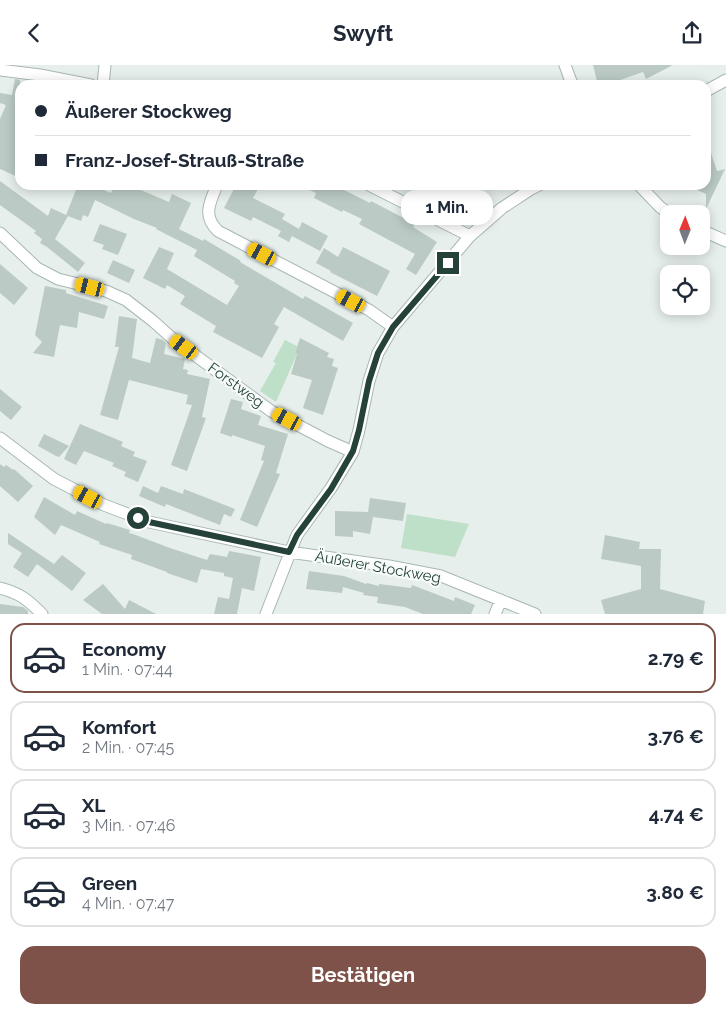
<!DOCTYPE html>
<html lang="de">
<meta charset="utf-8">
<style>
body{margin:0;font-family:Raleway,sans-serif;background:#f2f2f3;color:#1f2937;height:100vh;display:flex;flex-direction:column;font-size:19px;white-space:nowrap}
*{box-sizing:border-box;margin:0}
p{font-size:16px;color:#747a83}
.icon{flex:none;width:28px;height:28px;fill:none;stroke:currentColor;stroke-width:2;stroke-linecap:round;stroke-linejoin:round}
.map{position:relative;height:549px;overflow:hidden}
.side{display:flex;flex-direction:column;background:#fff;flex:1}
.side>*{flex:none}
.guide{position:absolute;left:15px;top:15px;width:696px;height:110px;border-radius:15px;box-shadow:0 2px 12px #0003;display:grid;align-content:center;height:110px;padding:0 20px;background:#fff}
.needle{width:32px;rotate:1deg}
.fabs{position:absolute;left:660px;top:140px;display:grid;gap:10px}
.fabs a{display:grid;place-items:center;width:50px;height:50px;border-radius:10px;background:#fff;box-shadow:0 2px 12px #0003;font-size:25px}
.end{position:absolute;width:22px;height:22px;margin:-11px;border:6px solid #24423a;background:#fff;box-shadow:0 0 0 2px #fff}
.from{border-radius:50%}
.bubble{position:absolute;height:35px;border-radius:15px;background:#fff;box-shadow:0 2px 12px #0003;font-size:16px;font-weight:700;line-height:35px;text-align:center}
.car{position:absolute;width:15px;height:30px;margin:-15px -8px;border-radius:6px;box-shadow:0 0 4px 1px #0007;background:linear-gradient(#f5c518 24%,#345 0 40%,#f5c518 0 76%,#345 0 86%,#f5c518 0)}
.guide b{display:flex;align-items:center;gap:18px;height:48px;font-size:19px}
.guide b+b{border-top:1px solid #e0e1e3}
.guide i{width:12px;height:12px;background:#1f2937}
ul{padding:9px 0 0;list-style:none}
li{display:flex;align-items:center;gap:15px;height:70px;margin:0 10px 8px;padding:0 10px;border:2px solid #e0e1e3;border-radius:15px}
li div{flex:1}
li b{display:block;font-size:19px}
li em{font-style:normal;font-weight:700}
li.active{border-color:#7f5249}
li>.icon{width:45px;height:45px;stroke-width:1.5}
.action{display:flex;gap:10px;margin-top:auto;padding:10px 20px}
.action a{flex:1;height:58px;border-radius:15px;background:#7f5249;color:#fff;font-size:20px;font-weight:700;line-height:58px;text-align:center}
header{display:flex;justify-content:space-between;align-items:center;height:65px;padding:0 20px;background:#fff;font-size:22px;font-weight:700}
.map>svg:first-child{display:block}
</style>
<header><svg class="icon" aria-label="back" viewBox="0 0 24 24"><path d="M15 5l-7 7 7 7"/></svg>Swyft<svg class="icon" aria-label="share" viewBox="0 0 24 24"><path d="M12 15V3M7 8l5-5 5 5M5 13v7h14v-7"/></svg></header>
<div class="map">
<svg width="726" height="549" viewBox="0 0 726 549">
<rect width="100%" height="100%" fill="#e6efeb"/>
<path fill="#bfe0c8" d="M285,275L297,281L295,288L297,289L276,337L260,326L276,298L273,297Z
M407,449L469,459L455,492L401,483Z"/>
<path fill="#bbcac4" d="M593,0H673L646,14L643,7L606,20H598Z
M15,14L20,15V113L0,104V54L6,40L0,38V28L12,30Z
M706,79H708L717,106L725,104L706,144V129L686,120H706Z
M0,116L48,151L51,143L66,150L78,120H92L111,128L114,120H129L169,137L172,129L191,138L179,164L203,176L204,174L241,196L240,197L303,234L305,231L353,258L343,276L284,242L274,259L279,262L262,293L213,267L216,261L180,239L185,231L167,220L165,224L143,213L159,182L174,188L167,204L227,240L239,221L234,218L235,216L194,191L197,185L156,164L157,163L134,154L95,135L88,152L83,150L81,156L68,151L55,174L85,198L78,207L47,182L40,178L42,174L34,168L36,166L0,140Z
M236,120H260L253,133L285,149L282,154L299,164L302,157L328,171L320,186L292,171L289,177L278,171L281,166L253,152L251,156L224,143Z
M299,120H334L370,138L371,136L415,159L413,162L437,177L416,210L406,204L415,189L359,159L362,154L343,145L342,147L314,133L316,128Z
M100,159L127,169L118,190L102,184L104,180L93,176Z
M343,182L390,206L377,231L330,207L331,206L316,198L324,183L338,192Z
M113,195L135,205L129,218L107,208Z
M0,199L28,223L14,240L0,228Z
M45,221L66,225V228L108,241L104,254L79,247L77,263L60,260L54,292L33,288L42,277L35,270Z
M119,251L137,254L132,293L150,298L156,273L163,275L166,278L164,289L185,294L183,304L188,305L187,309L210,314L202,352L206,353L187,406L171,400L192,340L186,339L188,330L129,315L118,355L100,350L119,282H115Z
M300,273L329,288L327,292L334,294L332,301L338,303L323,350L303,343L312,315L291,309L297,289L295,288Z
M0,324L22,342L11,355L0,346Z
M231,334L243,337L241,344L261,351L258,360L288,369L276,408L280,409L257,462L240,455L264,396L261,395L265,381L232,370V372L220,368Z
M80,359L123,377L121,381L135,387L133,391L147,396L138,417L124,411L126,407L112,401L114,398L84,386L76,400L64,394Z
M44,369L69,381L59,392L56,391L38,381Z
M0,399L4,402L6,400L13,405L14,404L33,421L18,437L0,421Z
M143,421L158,428L161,421L183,429L184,424L235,444L231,452L224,449L220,460L166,439L165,442L139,431Z
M44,432L75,450L77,446L106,459L107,458L130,465L129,468L133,469L170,483L207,495L210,489L227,492L229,486L261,492L254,526L242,523L237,549H214L218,532L229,534L233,513L224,511V508L201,504L197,518L167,508V507L131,494L132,490L99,479L100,477L61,460L55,470L34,452Z
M370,433L406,438L403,456L373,452L370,469L353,466V472L335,471V446L368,447Z
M8,468L54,499L62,490L86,508L72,526L37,499L28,512L13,502L22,488L8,479Z
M605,470L640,477L639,484H661L660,524L705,536L703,549H605L601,535L641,524V501L601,494Z
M309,506L344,511L366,519L367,518L379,521V519L411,523L412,520L454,536L455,532L475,540L471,549H423L405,542L377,538L378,532L363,530L364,528L343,522L342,528L306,524Z
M103,519L125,544L129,535L156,549H102L83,535Z
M0,539L23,542L28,546V549H0Z"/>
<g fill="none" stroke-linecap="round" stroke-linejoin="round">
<g stroke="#a8b8b2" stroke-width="13">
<path id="minor" d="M565,0L570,14L573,20
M0,5L40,10L91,20
M103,20L105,0
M706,26L726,15
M217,120C210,137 202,151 218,166L369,245L393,262
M369,120L470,171
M639,120L660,142L670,149
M701,165L726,176
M0,168L37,203L58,214L106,226L126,235L153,256L173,274L271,346L328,376L353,387
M0,373L54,414L104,440L149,457L289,487L389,501L441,511L535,549
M0,523C20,528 28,535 42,549
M266,549L297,470L331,423L353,387L359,365L369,316L378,288L393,262L470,171L502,143L531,124L539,120
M495,549L501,535"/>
</g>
<use href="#minor" stroke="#fff" stroke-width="11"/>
</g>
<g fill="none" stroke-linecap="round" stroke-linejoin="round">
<path stroke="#24423a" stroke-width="6" d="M138,453L149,457L289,487L297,470L331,424L353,386L359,365L369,316L378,288L393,262L448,198"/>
</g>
<g text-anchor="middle" stroke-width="4.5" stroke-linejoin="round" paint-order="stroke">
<g font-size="15" fill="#24423a" stroke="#f7fbf9">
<text transform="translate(236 320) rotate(36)" y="5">Forstweg</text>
<text transform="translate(378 502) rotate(10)" y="5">Äußerer Stockweg</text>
</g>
</g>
</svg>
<div class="fabs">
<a><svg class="needle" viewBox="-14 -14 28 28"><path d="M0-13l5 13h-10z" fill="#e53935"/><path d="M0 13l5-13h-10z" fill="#747a83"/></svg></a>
<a><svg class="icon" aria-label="locate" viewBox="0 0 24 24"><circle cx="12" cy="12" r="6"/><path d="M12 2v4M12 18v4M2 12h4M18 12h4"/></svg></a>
</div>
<i class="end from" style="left:138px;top:453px"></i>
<i class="end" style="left:448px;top:198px"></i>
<div class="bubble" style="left:401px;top:125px;width:92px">1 Min.</div>
<i class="car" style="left:262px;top:189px;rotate:298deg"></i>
<i class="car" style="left:90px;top:222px;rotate:284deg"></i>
<i class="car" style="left:351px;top:236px;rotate:298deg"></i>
<i class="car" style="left:184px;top:282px;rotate:306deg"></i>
<i class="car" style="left:287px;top:354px;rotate:298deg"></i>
<i class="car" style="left:88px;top:432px;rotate:298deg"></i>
<div class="guide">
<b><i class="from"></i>Äußerer Stockweg</b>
<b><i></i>Franz-Josef-Strauß-Straße</b>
</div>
</div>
<section class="side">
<ul>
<li class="active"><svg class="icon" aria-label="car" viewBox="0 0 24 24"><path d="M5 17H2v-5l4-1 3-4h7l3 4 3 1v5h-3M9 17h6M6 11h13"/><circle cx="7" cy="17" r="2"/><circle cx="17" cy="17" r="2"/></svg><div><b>Economy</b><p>1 Min. · 07:44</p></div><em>2.79 €</em></li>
<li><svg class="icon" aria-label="car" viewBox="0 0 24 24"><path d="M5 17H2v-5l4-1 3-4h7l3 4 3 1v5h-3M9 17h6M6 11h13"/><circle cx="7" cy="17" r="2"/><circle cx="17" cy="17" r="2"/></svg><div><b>Komfort</b><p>2 Min. · 07:45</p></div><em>3.76 €</em></li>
<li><svg class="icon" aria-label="car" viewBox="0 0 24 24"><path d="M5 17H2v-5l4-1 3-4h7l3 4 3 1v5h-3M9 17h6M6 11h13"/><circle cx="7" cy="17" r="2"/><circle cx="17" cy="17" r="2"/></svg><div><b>XL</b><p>3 Min. · 07:46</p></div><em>4.74 €</em></li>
<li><svg class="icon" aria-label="car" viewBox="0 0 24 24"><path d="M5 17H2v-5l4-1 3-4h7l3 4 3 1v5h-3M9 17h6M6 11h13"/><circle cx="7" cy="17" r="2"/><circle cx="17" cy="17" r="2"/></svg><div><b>Green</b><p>4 Min. · 07:47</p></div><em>3.80 €</em></li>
</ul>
<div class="action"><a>Bestätigen</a></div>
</section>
